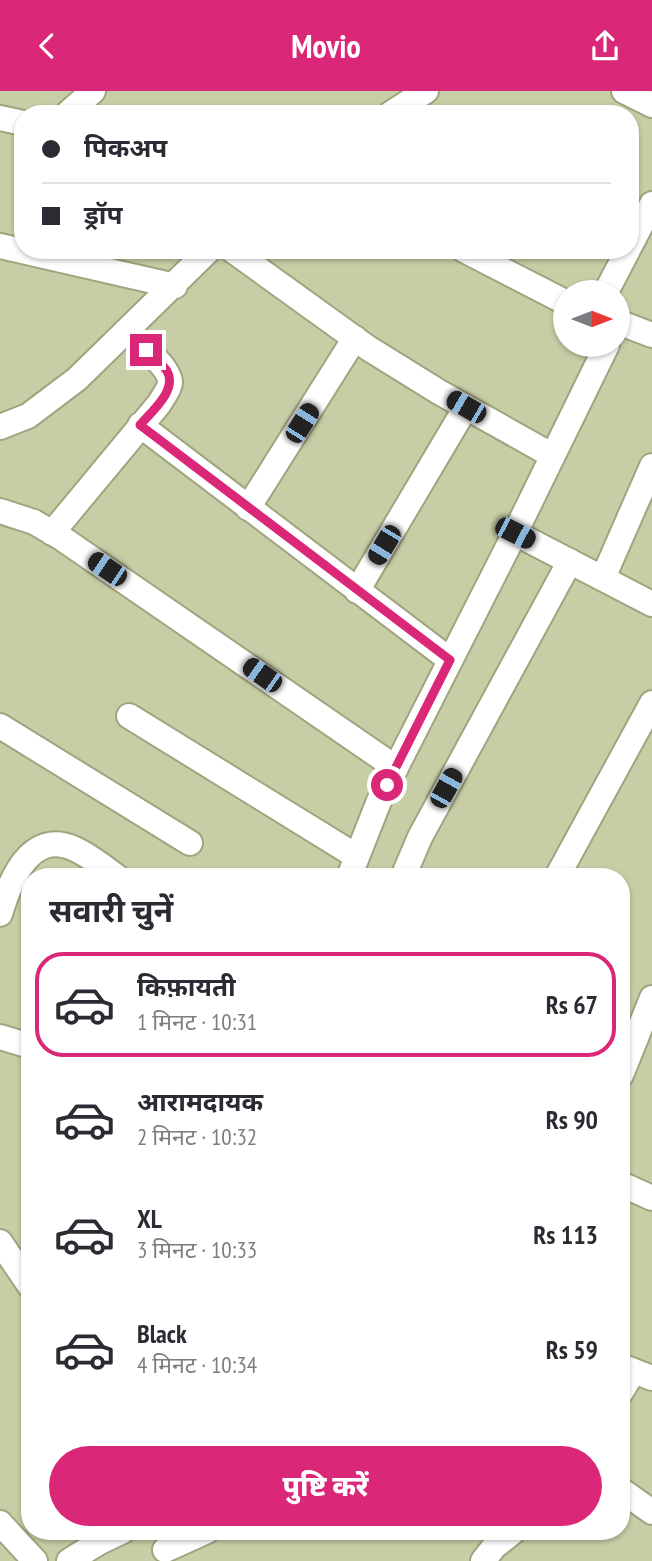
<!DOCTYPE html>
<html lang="hi">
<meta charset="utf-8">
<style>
body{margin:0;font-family:"PT Sans Narrow","Noto Sans Devanagari",sans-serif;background:#f2f2f3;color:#2b2b33;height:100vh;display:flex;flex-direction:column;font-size:26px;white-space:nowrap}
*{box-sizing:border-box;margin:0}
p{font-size:23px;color:#7c7c81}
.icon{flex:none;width:38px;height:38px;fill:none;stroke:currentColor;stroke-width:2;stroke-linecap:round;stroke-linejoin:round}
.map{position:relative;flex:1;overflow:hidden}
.details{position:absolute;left:21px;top:777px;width:609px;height:672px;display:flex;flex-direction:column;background:#fff;border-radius:28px;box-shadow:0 2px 5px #0004}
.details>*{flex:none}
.banner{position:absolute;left:14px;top:14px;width:625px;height:154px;border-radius:28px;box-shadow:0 2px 5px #0004;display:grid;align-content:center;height:154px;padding:0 28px;background:#fff}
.needle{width:46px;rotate:90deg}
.controls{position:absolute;left:553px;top:189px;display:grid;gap:14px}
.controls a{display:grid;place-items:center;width:77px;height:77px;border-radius:50%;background:#fff;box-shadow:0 2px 5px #0004;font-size:35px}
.end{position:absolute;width:32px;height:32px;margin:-16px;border:9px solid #db2777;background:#fff;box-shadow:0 0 0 4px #fff}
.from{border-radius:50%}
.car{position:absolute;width:21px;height:42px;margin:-21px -10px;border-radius:9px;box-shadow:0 0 5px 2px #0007;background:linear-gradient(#222 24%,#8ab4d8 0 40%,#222 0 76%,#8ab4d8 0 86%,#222 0)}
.banner b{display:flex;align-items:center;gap:24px;height:66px;font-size:26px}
.banner b+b{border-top:2px solid #e1e1e2}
.banner i{width:18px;height:18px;background:#2b2b33}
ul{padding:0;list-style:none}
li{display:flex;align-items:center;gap:21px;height:105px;margin:0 14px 10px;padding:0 14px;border:4px solid transparent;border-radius:28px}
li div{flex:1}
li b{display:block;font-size:26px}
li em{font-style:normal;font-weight:800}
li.active{border-color:#db2777}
li>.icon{width:63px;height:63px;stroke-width:1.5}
h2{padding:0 28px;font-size:32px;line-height:84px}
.cta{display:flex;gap:14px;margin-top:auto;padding:14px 28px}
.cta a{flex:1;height:80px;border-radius:42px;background:#db2777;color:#fff;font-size:28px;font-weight:800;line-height:80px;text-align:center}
header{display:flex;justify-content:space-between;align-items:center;height:91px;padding:0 28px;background:#db2777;color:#fff;font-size:32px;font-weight:800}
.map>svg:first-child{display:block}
</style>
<header><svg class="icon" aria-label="back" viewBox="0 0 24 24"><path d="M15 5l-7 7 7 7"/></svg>Movio<svg class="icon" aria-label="share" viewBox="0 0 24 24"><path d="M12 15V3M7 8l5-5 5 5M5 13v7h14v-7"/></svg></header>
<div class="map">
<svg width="652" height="1470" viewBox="0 0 652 1470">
<rect width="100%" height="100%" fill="#c7cda5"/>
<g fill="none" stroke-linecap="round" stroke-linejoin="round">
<g stroke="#9fa57e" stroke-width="28">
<path id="minor" d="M624,0L652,14
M67,23L93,0
M390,23L426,0
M0,27L23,32
M0,155L175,195
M630,155L652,113
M232,159L368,257L439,301L553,365
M464,159L565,211
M606,201L628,159
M618,231L652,244
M140,334L450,569
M0,336L28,325L77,288L209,159
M248,417L355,247
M0,420L34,431L63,448L396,677
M52,442L159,313C163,306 169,299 170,292C171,277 137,250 126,240
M515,442L652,513
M603,487L652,375
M357,500L466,316
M129,625L356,765
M0,635L190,752
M558,784L652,612
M349,786L379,710L515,442L607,254
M403,786L420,746L570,470
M0,823C10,790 30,737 75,758C90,765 104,776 117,786
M0,946L30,955
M621,984L652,907
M621,1093L652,1107
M0,1151L30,1195
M621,1275L652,1287
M621,1301L633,1281
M621,1399L652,1421
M0,1432L35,1470
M165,1459L207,1440
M69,1470L98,1452L123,1440
M483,1470L494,1456L514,1440"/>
</g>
<use href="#minor" stroke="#fff" stroke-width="24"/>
</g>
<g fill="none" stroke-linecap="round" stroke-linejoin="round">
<path stroke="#db2777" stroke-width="9" d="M146,259C153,266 162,272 167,280C178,299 151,321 140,334L450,569L387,694"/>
</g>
</svg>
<div class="controls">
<a><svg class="needle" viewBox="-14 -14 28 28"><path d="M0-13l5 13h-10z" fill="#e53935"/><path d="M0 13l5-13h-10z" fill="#7c7c81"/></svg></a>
</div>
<i class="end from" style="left:387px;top:694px"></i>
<i class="end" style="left:146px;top:259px"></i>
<i class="car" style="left:466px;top:316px;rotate:300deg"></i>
<i class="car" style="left:302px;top:332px;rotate:32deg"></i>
<i class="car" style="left:515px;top:442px;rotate:117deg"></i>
<i class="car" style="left:384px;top:454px;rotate:211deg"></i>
<i class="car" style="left:107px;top:478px;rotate:304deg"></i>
<i class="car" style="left:262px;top:584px;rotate:305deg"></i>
<i class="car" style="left:446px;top:697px;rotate:29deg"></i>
<div class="banner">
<b><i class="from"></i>पिकअप</b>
<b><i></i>ड्रॉप</b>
</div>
<section class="details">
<h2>सवारी चुनें</h2>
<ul>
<li class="active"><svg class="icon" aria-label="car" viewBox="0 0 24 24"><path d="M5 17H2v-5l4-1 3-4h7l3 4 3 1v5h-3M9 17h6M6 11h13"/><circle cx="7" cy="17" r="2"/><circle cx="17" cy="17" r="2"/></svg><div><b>किफ़ायती</b><p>1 मिनट · 10:31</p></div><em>Rs 67</em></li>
<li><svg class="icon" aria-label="car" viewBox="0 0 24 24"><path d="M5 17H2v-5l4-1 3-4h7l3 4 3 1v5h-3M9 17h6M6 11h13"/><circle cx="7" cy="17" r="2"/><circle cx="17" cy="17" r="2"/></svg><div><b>आरामदायक</b><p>2 मिनट · 10:32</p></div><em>Rs 90</em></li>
<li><svg class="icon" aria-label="car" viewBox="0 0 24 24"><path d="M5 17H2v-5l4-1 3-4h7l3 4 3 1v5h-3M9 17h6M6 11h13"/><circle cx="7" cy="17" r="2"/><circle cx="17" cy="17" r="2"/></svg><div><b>XL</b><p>3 मिनट · 10:33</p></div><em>Rs 113</em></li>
<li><svg class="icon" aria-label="car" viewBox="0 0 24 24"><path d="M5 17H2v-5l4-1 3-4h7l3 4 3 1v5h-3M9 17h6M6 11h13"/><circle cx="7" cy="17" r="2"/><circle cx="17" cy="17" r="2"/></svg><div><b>Black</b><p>4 मिनट · 10:34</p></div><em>Rs 59</em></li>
</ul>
<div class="cta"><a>पुष्टि करें</a></div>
</section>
</div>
